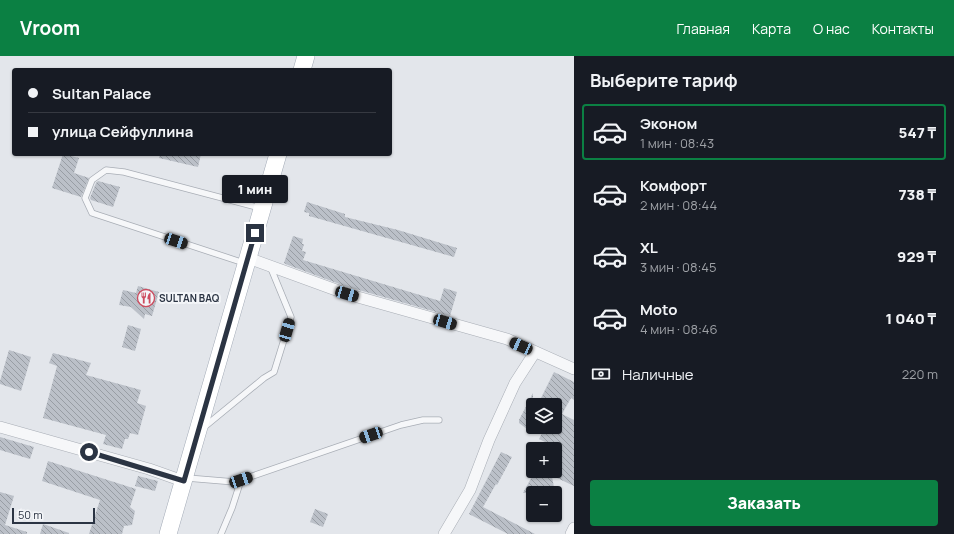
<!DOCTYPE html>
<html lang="ru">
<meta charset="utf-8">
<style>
body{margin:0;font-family:Manrope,sans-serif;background:#20242c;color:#f1f3f6;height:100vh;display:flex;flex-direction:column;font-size:15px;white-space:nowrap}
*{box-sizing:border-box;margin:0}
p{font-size:13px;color:#9ea1a6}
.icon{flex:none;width:22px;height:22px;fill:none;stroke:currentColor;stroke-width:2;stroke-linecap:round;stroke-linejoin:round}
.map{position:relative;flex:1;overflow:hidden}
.details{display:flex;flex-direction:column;background:#171b24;width:380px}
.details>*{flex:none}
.guide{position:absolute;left:12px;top:12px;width:380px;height:88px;border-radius:4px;box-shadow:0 1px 3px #0004;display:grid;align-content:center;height:88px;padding:0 16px;background:#171b24}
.tools{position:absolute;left:526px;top:342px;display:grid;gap:8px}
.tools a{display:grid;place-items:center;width:36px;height:36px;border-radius:4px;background:#171b24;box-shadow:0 1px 3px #0004;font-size:20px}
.scale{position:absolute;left:12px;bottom:10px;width:83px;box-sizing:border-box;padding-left:4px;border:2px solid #2b3443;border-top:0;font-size:11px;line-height:14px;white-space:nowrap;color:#2b3443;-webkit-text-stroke:3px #f3f5f8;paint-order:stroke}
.end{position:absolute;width:18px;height:18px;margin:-9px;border:5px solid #2b3443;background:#fff;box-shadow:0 0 0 2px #fff}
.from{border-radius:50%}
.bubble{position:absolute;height:28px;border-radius:4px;background:#171b24;box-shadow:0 1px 3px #0004;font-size:13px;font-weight:800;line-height:28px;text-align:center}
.car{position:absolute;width:12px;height:24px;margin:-12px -6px;border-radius:5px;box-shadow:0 0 3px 1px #0007;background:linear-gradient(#222 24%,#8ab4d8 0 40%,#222 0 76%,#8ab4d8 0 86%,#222 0)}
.guide b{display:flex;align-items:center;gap:14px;height:38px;font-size:15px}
.guide b+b{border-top:1px solid #363941}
.guide i{width:10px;height:10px;background:#f1f3f6}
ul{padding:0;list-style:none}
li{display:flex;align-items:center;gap:12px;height:56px;margin:0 8px 6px;padding:0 8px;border:2px solid transparent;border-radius:4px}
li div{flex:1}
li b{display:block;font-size:15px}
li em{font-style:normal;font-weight:800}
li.active{border-color:#0b8043}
li>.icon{width:36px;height:36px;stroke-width:1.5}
h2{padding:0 16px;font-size:18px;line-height:48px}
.pay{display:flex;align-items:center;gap:10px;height:44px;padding:0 16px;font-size:15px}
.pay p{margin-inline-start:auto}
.cta{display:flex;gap:8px;margin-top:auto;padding:8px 16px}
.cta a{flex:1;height:46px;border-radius:4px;background:#0b8043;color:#fff;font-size:16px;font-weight:800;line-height:46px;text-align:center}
header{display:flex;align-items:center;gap:24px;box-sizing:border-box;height:56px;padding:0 20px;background:#0b8043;color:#fff}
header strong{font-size:19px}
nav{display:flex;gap:22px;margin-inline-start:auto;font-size:14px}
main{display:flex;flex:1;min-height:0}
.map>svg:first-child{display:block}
</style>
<header>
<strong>Vroom</strong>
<nav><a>Главная</a><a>Карта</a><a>О нас</a><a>Контакты</a></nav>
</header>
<main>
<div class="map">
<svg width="574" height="478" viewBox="0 0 574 478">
<defs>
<pattern id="building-back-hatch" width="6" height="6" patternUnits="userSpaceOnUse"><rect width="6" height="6" fill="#bbc0c8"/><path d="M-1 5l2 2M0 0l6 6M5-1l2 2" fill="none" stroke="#989da4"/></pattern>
</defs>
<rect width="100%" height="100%" fill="#e3e6eb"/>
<path fill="url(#building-back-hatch)" d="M63,98L79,102L74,117L89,122L81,141L52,132Z
M160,98H201L198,111L159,102Z
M98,125L120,131L113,151L91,144L90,142L96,127Z
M307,146L345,158V161L398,174L457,192L454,201L309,160V157L304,156Z
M293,180L303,183L302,188H304L302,195L306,196L303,204L440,245L444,232L457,236L450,260L345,230L288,209L284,207Z
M138,230L159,236L152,260L145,258L144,263L131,251L119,249L123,234L136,237Z
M128,269L141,273L135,295L122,291Z
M9,294L31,301L21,335L0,328V325Z
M53,297L91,307L86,319L141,334L137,347L146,350L138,379L130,377L128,383H125L122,393L103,388L106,379L43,362L57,310L49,307Z
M554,316L574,326V344L571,342L562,358L574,364V430L555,421V393H542L545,386L539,383L545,371H555V349L541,342Z
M533,337V372L527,373L519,367V364Z
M0,381L34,391L30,403L0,394Z
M501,396L512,401L497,429L496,428L483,451L535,478H508L469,458Z
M48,405L136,433L130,451L135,455L132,469L124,470L122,478H89L100,444L42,425Z
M535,415H551L555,437H523Z
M138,420L158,425L155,435L135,430Z
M0,436L14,440L5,469L27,476V478H0Z
M315,453L328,458L323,471L310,466Z
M43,468L69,477V478H40Z"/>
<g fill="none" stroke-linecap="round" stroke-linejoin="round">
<g stroke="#a8adb5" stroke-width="7">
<path id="lane" d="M244,207L92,157L85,142L92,124L106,114L124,116L260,152
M203,372L264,322L274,316L291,261L270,210
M187,422L235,426L401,369L423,364H439
M221,478L232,452L241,424"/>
</g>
<g stroke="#a8adb5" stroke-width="12">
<path id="street" d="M248,202L347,238L507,283L574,313
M0,371L149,413L183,425
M444,478L470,434L489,384L515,327L535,296
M571,478L574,472"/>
</g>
<g stroke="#a3abb7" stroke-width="18">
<path id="primary" d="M302,14L306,0
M168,478L278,98"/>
</g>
<use href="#lane" stroke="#f6f7f9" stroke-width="5.5"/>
<use href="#street" stroke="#f6f7f9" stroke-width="11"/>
<use href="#primary" stroke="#fff" stroke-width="17"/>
</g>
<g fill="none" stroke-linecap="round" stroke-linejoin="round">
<path stroke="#2b3443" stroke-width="5" d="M89,396L184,425L255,177"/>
</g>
<defs>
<g id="restaurant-ring" transform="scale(0.9)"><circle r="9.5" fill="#f3f5f8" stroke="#cd4c5f" stroke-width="1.5"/><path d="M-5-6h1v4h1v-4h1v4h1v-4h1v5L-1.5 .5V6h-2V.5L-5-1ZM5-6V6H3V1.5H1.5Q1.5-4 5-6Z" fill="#cd4c5f"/></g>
</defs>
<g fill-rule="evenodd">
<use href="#restaurant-ring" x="146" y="242"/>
</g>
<g text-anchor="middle" stroke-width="4" stroke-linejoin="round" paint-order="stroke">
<g font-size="10" font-weight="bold" fill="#2b3443" stroke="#f3f5f8" text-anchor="start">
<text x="159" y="246">SULTAN BAQ</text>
</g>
</g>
</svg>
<div class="tools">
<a><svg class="icon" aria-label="layers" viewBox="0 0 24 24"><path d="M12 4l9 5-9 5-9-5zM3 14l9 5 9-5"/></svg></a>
<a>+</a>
<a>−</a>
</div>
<div class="scale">50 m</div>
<i class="end from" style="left:89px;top:396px"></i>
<i class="end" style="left:255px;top:177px"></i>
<div class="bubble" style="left:222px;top:119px;width:66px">1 мин</div>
<i class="car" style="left:176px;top:185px;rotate:108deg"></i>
<i class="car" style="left:347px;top:238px;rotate:106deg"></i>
<i class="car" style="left:445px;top:266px;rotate:106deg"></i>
<i class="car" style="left:287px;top:274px;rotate:16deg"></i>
<i class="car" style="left:521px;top:290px;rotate:294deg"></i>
<i class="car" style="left:371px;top:379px;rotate:251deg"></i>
<i class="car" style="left:241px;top:424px;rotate:71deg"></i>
<div class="guide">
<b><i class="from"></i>Sultan Palace</b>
<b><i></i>улица Сейфуллина</b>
</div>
</div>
<section class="details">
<h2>Выберите тариф</h2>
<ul>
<li class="active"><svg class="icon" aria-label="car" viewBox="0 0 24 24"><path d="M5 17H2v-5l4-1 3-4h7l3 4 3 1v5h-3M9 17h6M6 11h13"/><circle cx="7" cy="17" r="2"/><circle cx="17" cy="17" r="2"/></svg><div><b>Эконом</b><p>1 мин · 08:43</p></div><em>547 ₸</em></li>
<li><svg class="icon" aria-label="car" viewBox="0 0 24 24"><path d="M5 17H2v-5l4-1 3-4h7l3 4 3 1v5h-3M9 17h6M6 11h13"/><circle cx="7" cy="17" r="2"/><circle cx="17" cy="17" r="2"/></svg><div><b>Комфорт</b><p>2 мин · 08:44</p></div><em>738 ₸</em></li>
<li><svg class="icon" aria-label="car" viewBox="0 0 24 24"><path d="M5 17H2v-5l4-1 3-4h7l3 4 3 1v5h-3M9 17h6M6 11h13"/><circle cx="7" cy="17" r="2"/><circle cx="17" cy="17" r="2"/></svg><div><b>XL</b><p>3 мин · 08:45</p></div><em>929 ₸</em></li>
<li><svg class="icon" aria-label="car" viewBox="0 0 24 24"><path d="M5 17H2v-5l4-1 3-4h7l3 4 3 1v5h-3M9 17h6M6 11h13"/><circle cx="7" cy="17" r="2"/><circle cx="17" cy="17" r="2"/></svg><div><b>Moto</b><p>4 мин · 08:46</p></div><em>1 040 ₸</em></li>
</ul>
<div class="pay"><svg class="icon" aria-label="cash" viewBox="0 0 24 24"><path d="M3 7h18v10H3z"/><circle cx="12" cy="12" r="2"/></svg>Наличные<p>220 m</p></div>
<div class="cta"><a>Заказать</a></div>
</section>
</main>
